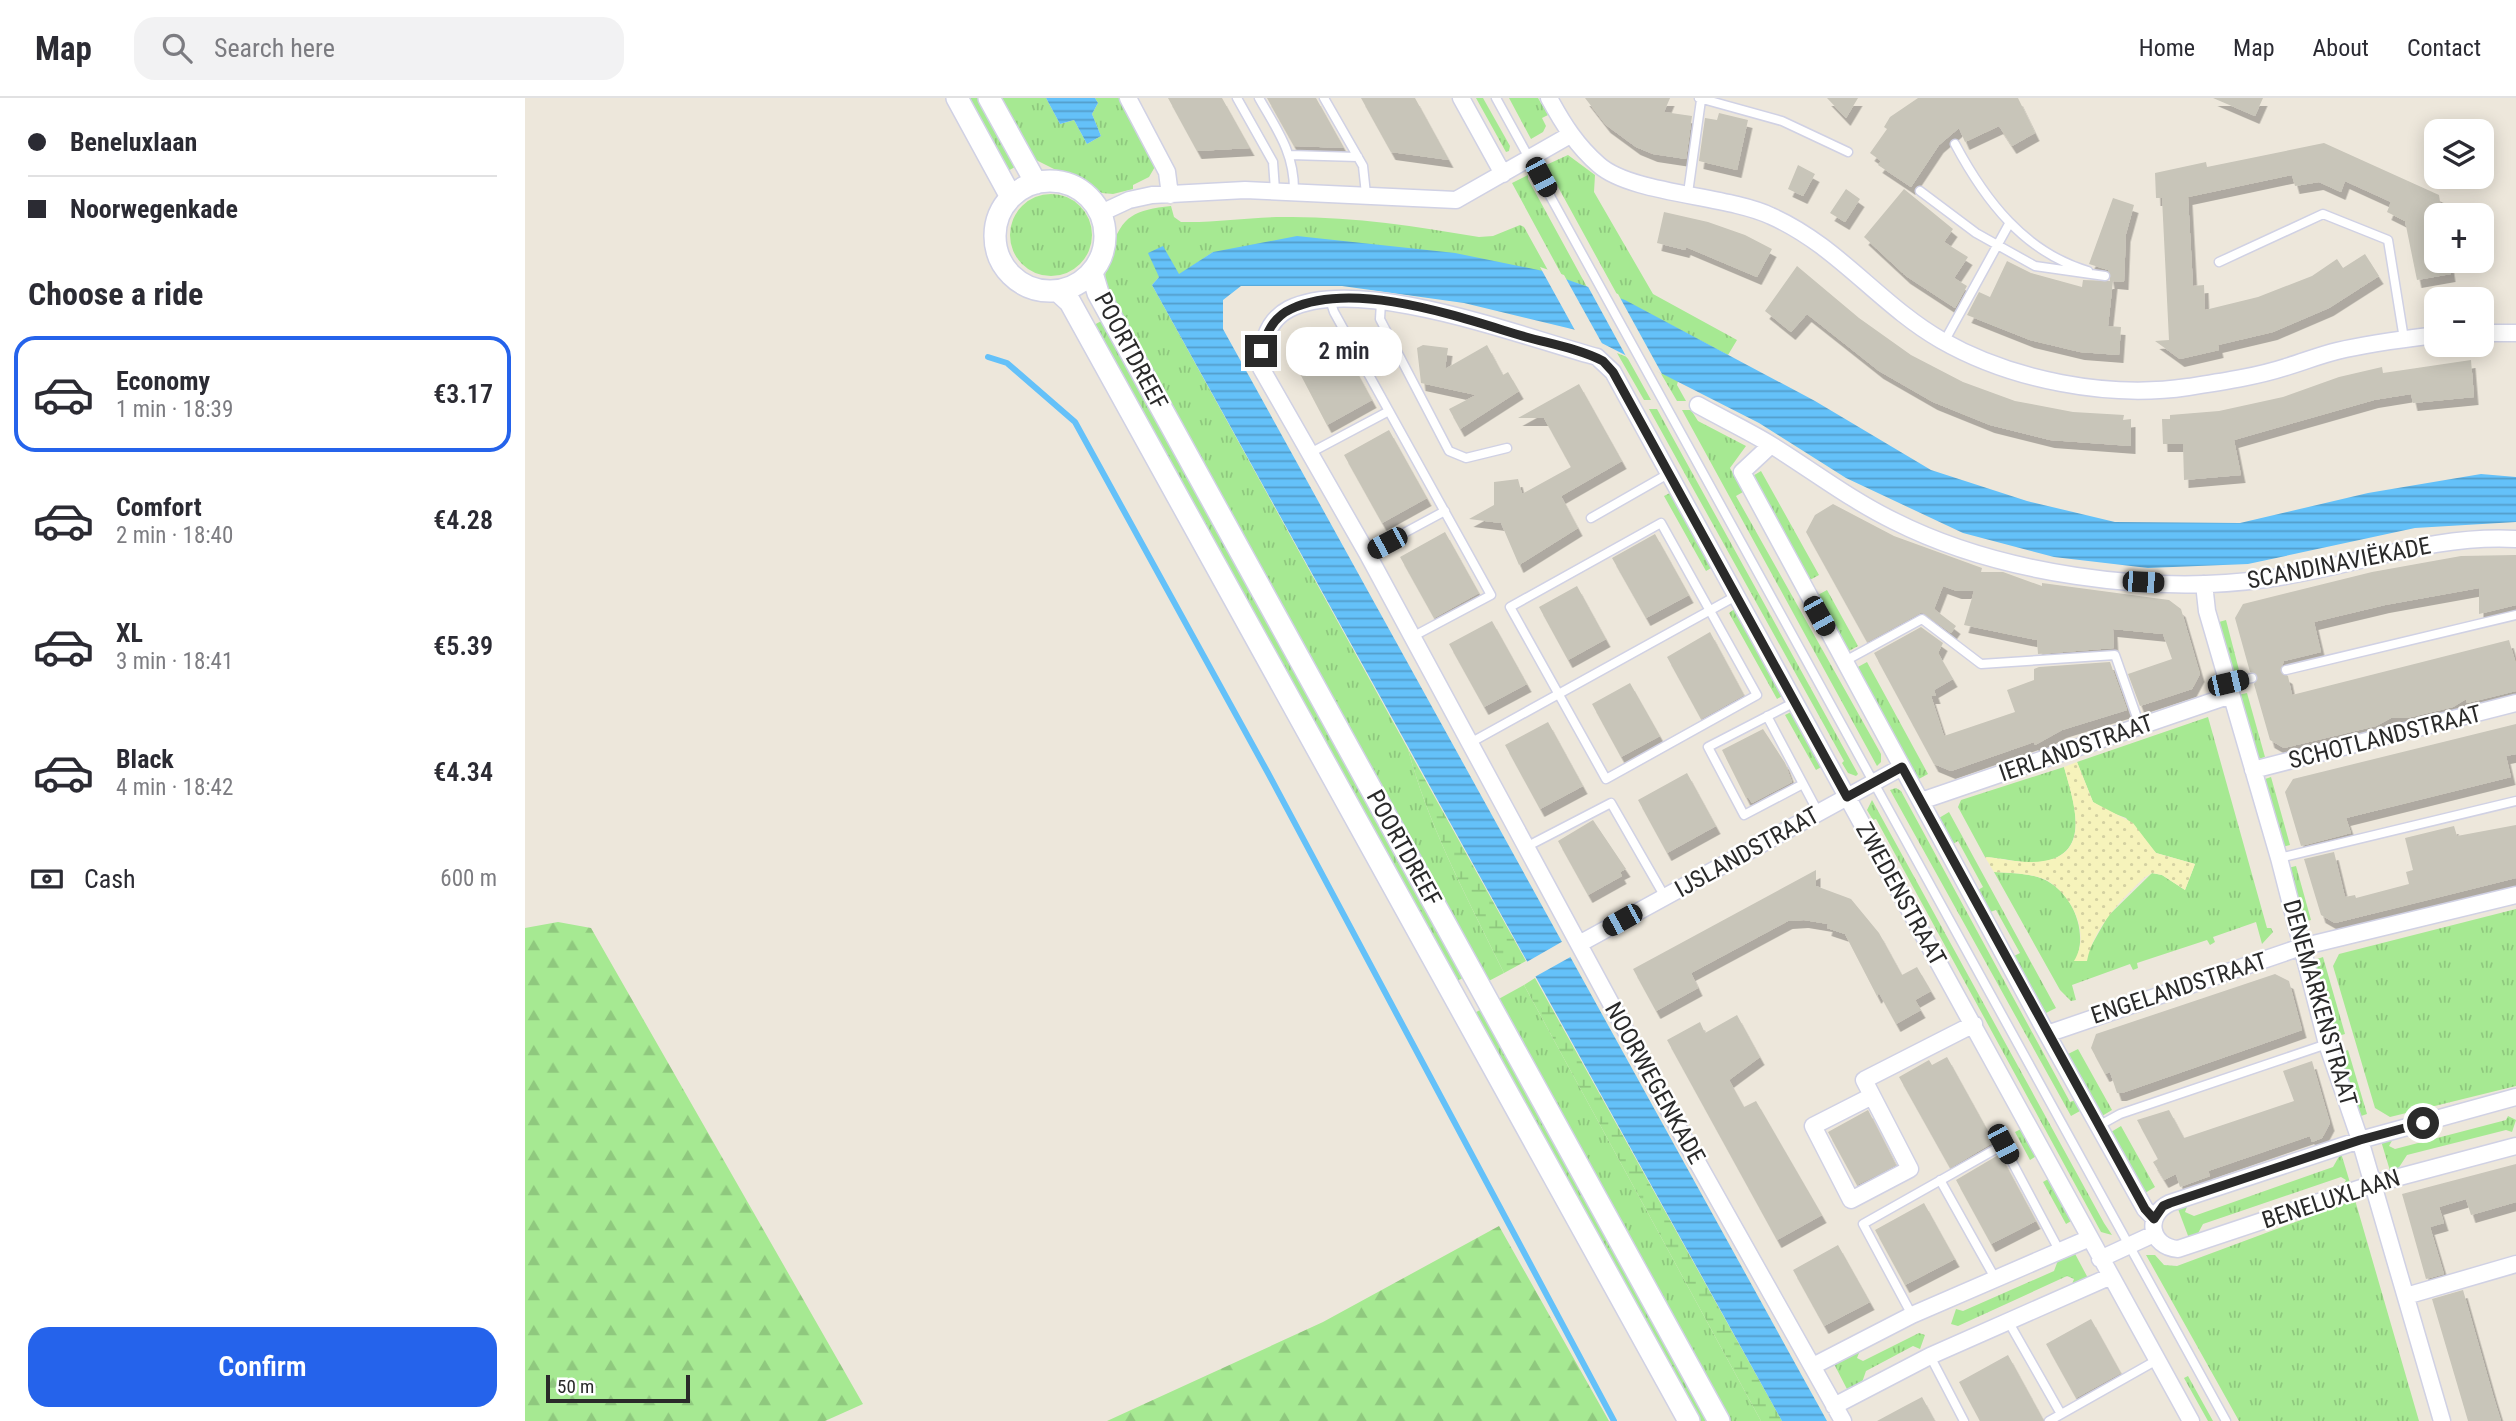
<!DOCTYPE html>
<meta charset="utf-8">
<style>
body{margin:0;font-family:"Roboto Condensed",sans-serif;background:#f2f2f3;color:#2b2b33;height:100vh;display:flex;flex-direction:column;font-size:26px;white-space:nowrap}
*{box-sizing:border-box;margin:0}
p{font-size:23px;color:#7c7c81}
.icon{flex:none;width:38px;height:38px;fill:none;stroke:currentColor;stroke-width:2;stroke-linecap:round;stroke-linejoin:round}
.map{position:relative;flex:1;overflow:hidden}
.drawer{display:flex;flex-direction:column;background:#fff;width:525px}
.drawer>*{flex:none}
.banner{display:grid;align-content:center;height:154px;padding:0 28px;background:#fff}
.controls{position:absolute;left:1899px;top:21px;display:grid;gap:14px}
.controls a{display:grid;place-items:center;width:70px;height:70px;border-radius:14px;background:#fff;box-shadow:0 4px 18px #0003;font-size:35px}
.scale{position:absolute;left:21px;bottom:18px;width:144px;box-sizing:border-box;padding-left:7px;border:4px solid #2a2a2a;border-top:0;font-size:19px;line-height:24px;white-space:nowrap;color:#2a2a2a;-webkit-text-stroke:5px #fff;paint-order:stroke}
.end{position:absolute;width:32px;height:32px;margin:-16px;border:9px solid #2a2a2a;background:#fff;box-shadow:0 0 0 4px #fff}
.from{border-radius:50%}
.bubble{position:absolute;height:49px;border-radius:21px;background:#fff;box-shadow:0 4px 18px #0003;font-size:23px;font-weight:600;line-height:49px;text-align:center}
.car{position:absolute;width:21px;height:42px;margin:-21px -10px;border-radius:9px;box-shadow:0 0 5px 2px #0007;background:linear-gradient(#222 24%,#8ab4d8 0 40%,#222 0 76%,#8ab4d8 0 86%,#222 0)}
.banner b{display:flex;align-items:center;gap:24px;height:66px;font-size:26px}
.banner b+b{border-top:2px solid #e1e1e2}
.banner i{width:18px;height:18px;background:#2b2b33}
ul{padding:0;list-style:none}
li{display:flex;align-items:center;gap:21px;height:116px;margin:0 14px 10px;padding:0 14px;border:4px solid transparent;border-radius:21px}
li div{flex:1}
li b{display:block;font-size:26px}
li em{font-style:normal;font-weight:600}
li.selected{border-color:#2563eb}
li>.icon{width:63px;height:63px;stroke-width:1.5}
h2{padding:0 28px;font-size:32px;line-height:84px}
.pay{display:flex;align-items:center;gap:18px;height:77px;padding:0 28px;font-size:26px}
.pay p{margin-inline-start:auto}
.cta{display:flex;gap:14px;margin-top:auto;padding:14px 28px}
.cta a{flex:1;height:80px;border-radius:21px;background:#2563eb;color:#fff;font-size:28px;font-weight:600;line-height:80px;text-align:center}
header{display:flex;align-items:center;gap:42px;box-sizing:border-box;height:98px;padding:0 35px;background:#fff;border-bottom:2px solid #e1e1e2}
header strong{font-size:33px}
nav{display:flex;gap:38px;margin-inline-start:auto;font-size:24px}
.search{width:490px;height:63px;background:#f2f2f3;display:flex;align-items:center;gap:18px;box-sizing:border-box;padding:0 24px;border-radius:21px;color:#7c7c81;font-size:26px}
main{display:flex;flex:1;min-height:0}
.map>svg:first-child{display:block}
</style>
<header>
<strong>Map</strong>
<div class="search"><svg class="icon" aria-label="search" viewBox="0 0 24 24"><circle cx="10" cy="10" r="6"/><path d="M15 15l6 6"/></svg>Search here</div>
<nav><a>Home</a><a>Map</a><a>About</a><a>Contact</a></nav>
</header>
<main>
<section class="drawer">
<div class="banner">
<b><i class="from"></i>Beneluxlaan</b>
<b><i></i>Noorwegenkade</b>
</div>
<h2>Choose a ride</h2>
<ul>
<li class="selected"><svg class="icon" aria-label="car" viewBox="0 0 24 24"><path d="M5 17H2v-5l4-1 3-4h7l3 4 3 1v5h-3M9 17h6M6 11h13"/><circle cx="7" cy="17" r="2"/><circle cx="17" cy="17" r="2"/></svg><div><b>Economy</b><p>1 min · 18:39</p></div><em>€3.17</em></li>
<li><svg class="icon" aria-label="car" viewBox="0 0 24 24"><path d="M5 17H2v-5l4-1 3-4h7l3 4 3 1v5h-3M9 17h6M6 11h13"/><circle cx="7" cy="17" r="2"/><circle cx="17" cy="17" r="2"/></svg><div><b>Comfort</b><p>2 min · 18:40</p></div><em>€4.28</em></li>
<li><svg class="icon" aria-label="car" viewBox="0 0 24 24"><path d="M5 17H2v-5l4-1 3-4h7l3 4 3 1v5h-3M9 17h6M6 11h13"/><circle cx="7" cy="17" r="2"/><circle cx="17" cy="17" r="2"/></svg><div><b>XL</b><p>3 min · 18:41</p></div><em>€5.39</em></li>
<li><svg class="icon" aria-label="car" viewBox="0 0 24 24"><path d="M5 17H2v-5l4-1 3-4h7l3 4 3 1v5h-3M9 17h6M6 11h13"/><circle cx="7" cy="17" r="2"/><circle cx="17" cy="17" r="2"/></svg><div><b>Black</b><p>4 min · 18:42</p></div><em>€4.34</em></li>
</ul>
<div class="pay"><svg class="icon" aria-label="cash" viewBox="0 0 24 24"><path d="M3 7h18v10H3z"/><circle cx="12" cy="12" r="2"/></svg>Cash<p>600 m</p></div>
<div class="cta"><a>Confirm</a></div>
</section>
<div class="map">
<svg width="1991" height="1323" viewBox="0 0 1991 1323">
<defs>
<pattern id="grass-tufts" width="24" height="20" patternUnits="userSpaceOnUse" patternTransform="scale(1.75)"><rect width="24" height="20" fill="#a6e992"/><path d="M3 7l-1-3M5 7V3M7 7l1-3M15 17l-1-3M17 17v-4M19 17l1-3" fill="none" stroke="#8fc87e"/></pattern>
<pattern id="forest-firs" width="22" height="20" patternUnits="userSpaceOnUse" patternTransform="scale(1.75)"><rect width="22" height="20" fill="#a6e992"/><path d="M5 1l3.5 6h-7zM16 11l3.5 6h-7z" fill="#8fc87e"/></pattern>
<pattern id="wetland-marsh" width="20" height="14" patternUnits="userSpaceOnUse" patternTransform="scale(1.75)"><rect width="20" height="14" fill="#a6e992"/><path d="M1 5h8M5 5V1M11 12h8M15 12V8" fill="none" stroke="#8fc87e"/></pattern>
<pattern id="sand-dots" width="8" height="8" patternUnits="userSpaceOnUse" patternTransform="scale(1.75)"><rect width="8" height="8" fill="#f6f3bb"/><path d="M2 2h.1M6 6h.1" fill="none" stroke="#d3d0a1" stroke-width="1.8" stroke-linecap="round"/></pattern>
<pattern id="water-rules" width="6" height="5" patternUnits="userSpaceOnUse" patternTransform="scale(1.75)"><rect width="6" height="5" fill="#64c1f9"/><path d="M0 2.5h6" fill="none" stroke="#539dca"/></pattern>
<filter id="shadow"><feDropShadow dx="4.5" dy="8" stdDeviation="0" flood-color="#0004"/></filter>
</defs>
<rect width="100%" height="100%" fill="#ede7db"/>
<path fill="url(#grass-tufts)" d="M441,0H461L497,65L481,74Z
M472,0H521L535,26L549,22L562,46L576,38L567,16L573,5L570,0H594L631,67L624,79L608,87V91L588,96L577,95L511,62Z
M951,0H958L985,48L984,53L981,54Z
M984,0H1013L1023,17L1017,20L1021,28L1018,34L1006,41Z
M1043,57L1070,77L1069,94L1128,196L1212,242L1203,257L1094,200L1021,67Z
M1003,77V81L1062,189L1039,181L987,85Z
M485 137a41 41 0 1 1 82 0a41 41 0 1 1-82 0Z
M646,108L649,119L656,124C690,125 724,119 758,119C824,118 889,128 954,139L968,138L995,127L999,129L1025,176L688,154L654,177L634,179L627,187L883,651C904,730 943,801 979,875L960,885L583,200C578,180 580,172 586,152C597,117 610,112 646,108Z
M582,220L941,878L929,885L567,228Z
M1092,255L1102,259L1126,302H1119Z
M1135,274L1153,283L1152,287L1161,303H1152Z
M1124,311H1132L1333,676L1331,678L1323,675L1317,665L1319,663Z
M1157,312H1166L1173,323L1221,348L1205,370L1218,394L1211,398L1356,656V664L1352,668Z
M1236,373L1294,477L1283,483L1226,379Z
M1147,394L1188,469L1181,473L1139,398Z
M1302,492L1333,548L1322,554L1291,498Z
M1211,510L1259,597L1252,601L1204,515Z
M1701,522L1714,572L1706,574L1694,524Z
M1342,564L1403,676L1392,682L1331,570Z
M1722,595L1740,659L1731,662L1713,597Z
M1268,613L1298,668L1291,672L1260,617Z
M1683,619L1742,830H1746L1748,834L1737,846L1731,824L1688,839L1690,844L1685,847L1682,842L1612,865L1613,870L1608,872L1605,866L1547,887L1551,902L1546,903L1535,892L1469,774C1484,775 1504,775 1518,781C1546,793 1561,829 1553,856L1565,850L1583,818L1627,775L1637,777L1660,792L1670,766L1631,755L1601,720L1580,712L1568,704L1552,664Z
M1539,669C1548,702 1569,757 1515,764C1497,766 1479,760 1460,759L1433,709L1436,702Z
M1746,679L1765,747L1757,749L1737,682Z
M1371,690L1376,693L1545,1004L1553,1001L1562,1016L1558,1018L1555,1013L1546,1018L1365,692Z
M1347,702L1579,1125L1587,1137L1576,1134L1351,721L1348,722L1342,712Z
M1424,714L1531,910L1521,915L1489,858L1495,855L1471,812L1465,814L1453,792L1458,789L1433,743L1428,746L1414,720Z
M1771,768L1786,822L1778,824L1763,770Z
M1991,811V988L1865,1019L1850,1010L1808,868L1814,856Z
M1798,859L1820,936L1810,939L1789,862Z
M999,887L1236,1323H1202L970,903Z
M962,908L1190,1323H1170L946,917Z
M1553,951L1587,1012L1577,1018L1543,956Z
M1823,952L1842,1016L1833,1019L1815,955Z
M1983,1018L1991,1022L1987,1034L1981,1032L1882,1057L1871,1074L1866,1076L1856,1043L1869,1039L1864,1048L1870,1051L1981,1022Z
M1596,1028L1630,1089L1620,1095L1586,1034Z
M1498,1030L1513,1057L1505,1062L1490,1034Z
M1816,1055L1826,1088L1816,1091L1821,1082L1816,1079L1678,1126L1670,1141L1665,1143L1653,1111L1663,1106L1660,1114L1669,1118L1808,1069Z
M1525,1080L1548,1122L1541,1126L1518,1084Z
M1830,1102L1894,1323H1714L1621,1157H1630L1639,1167L1652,1168Z
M1548,1152L1564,1182L1545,1191L1549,1181L1542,1178L1433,1228L1426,1226L1431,1211L1438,1213L1529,1173L1535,1157Z
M1394,1235L1400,1237L1395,1251L1388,1248L1341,1273L1335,1290L1324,1295L1308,1264L1336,1250L1332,1260L1338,1263Z
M1663,1278L1688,1323H1683L1659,1280Z"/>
<path fill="url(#forest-firs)" d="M33,824L66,830L338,1306L300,1323H0V830Z
M974,1128L1084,1323H582L798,1224Z"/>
<path fill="url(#wetland-marsh)" d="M883,651L1001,863L979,875C943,801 904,730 883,651Z
M1010,880L1257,1323H1236L999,887Z"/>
<path fill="url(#sand-dots)" d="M1552,664L1568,704L1608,725L1631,755L1670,766L1660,792L1637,777L1627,775L1620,779C1596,802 1569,829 1562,863H1549C1566,836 1548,799 1523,783C1509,775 1484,775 1469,774L1460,759C1475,760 1489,764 1504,764C1570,765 1550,709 1539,669Z"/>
<path fill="url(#water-rules)" d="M521,0H570L573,5L567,16L576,38L562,46L549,22L535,26Z
M772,138L930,155L1018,173L1100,202L1290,303L1406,372L1502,403L1590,424L1715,425L1843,395L1956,376L1991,379V424L1890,430L1723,466L1623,470L1529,459L1438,435L1321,380L1234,325L1051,232L939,205L817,188H716L698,202V231L1302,1323H1257L627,187L634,179L623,155L638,148L654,176L688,154Z"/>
<path fill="#ede7db" d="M1015,169L1039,177L1079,249L1052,236Z
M1061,185L1093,196L1137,276L1102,260Z
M1040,842L1049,857L1006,881L998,866Z"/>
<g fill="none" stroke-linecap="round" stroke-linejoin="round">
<path stroke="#64c1f9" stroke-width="6" d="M463,259L482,265L550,324L743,675L1089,1323"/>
</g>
<path fill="#c8c5b9" filter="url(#shadow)" d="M643,0H697L725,50L672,53Z
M742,0H791L819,50L769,48Z
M836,0H890L924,62L866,54Z
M1060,0H1145L1139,14L1167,18L1161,61L1128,56L1111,49L1081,27Z
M1302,0H1333L1321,20Z
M1393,0H1493L1510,35L1487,48L1474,28L1440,44L1434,30L1414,47L1386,89L1353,67L1356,63L1345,55L1362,31L1359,29L1365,19Z
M1688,0H1738L1730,18Z
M1194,15L1223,22L1212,72L1174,63L1180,20L1192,22Z
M1799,45L1914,97L1917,117H1911V163H1924L1926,176L1892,182L1880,123L1862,114L1866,104L1820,83L1816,94L1794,84L1770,88L1767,77L1663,99L1668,188L1679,187L1680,212L1733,199L1787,178L1812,161L1818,170L1840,156L1854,178L1804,210L1748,234L1693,247L1694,252L1655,261L1630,243L1644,242L1637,100H1631L1630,75L1681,64L1682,69Z
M1273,67L1290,76L1278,98L1263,91Z
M1321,91L1335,101L1320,124L1305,115Z
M1379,91L1428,131L1419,144L1443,159L1429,180L1442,188L1430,210L1381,178L1339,139Z
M1588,100L1609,107L1601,136L1599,184L1588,183L1583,228L1596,229L1594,257L1555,254L1505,242L1442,217L1454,194L1465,199L1482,163L1506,175L1557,189L1558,182L1585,183L1583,172L1564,166Z
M1139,114L1183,124L1220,137L1247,151L1232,179L1161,149L1160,152L1132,145Z
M1272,168L1334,220L1386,257L1438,284L1490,303L1548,314L1599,317L1598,322L1606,321V348L1525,342L1465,327L1408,304L1354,273L1282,216L1266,234L1240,213Z
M785,232H801L814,241L847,302L802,327L768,262L772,242Z
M898,247L923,250L920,271L962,247L978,277L983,274L994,293L935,331L924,311L951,297L896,285L892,250Z
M1946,262L1949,299L1888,305L1886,296L1849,302L1709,342L1716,377L1659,382L1658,346H1638L1637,321H1645V317L1694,313L1758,299L1814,279L1857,269L1858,275Z
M1054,286L1097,363L1036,398L1053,430L994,467L976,425L944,421L969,407V384L993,381L997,396L1046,369L1019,320H993Z
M864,332L902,400L857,425L819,357Z
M1308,406L1369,438L1457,470L1456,474H1478L1517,488V485L1644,502L1656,511L1675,576L1667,591L1615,608L1603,576L1647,561L1638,536L1588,531L1589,550L1513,556L1512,542L1439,527L1449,493H1432L1418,488L1409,511L1431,528L1426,535L1397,514L1342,544L1281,434L1290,417Z
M920,434L954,495L909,520L875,459Z
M1130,436L1164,497L1121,520L1087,460Z
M1991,457V507L1954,516V490L1860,507L1789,524L1796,554L1759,563L1755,573L1763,578L1767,597L1984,542L1991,566V593L1942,605L1941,601L1928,609L1882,620H1866L1851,628L1759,650L1745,642L1729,586L1733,578L1725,574L1710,520L1718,506L1847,474L1936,458Z
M1052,488L1081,541L1043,562L1014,509Z
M967,523L1002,586L959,609L924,546Z
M1396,529L1418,545L1413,555L1428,581L1409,592L1411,598H1406L1419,638L1490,614L1482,592L1509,582V571L1514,569L1585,564L1602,612L1537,632L1510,647L1509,644L1426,673L1409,666L1349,555Z
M1185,534L1219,597L1176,621L1142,559Z
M1105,585L1135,638L1096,659L1067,606Z
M1023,624L1058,688L1015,711L980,647Z
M1991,626V656L1981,658L1986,679L1821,720L1826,735L1776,748L1760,694L1768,681Z
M1238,631L1260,665L1267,684L1227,705L1223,699L1221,700L1197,652Z
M1162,675L1191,728L1142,755L1113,702Z
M1068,722L1101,771L1095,774L1097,778L1063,797L1033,743Z
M1991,727V780L1810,825L1796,817L1779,761L1809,754L1820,799L1830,797L1831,800L1884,786L1881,774L1888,772L1880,740L1929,728L1932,738Z
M1291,772V788L1326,801L1354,835L1377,877L1392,869L1406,893L1390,902L1396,912L1371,926L1354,895L1352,898L1320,836L1302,830L1303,826L1279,822L1263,823L1166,875L1173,890L1131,913L1108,871Z
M1750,876L1764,883L1777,932L1597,995H1592L1585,974L1580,976L1566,950L1571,936Z
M1212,917L1235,959L1204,982L1219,1009L1231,1003L1297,1117L1252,1142L1142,942L1175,924L1180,935Z
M1422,959L1469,1044L1425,1070L1374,979L1404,962L1407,967Z
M1787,963L1805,1025L1797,1040L1787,1044L1785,1038L1683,1073L1685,1078L1655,1089L1651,1076L1639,1082L1628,1064L1633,1061L1612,1022L1644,1012L1659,1040L1769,1003L1758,973Z
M1343,1012L1371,1067L1332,1087L1303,1034Z
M1475,1056L1511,1123L1466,1146L1431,1082Z
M1991,1066V1104L1946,1117L1941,1101L1914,1109L1919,1125L1905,1129L1919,1176L1901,1181L1877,1096Z
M1399,1105L1430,1161L1380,1187L1350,1132Z
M1313,1147L1345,1204L1299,1228L1268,1172Z
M1938,1192L1968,1297L1976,1323H1943L1907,1201Z
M1566,1221L1596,1275L1551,1300L1521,1246Z
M1483,1257L1518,1321V1323H1455L1434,1284Z
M1397,1299L1410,1323H1352L1378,1309Z"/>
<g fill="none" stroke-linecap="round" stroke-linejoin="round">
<g stroke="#d0d1e4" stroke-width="11">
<path id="service" d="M712,0L748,64L750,92
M734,0C752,32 769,54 769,92
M799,0L838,68L841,96
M971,0L1701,1323
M1174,0L1257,23L1323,54
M1430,46C1460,102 1499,154 1563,173
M765,57L833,59
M1395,93L1451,135L1510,168L1580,178
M1163,95L1176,2
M1694,164L1798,116L1863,142L1879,241
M805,202L809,214L966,497L887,539
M856,204L855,221L924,353L941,360L982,350
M1419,244L1484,126
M785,355L864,313
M1066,420L1143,376
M1136,425L1232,597L1081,681L985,509Z
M842,455L920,413
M1320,563L1397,521L1456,566L1590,557L1615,628
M1761,572L1991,517
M1704,585L1727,580
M1270,604L1183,649L1219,717L1278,686
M1242,618L1293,714
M945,645L1211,498
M1001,749L1086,705L1140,799
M1754,760L1991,703
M1575,1027L1595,1016L1802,946
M1415,1082L1470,1180
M1387,1217L1338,1126L1478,1047L1534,1152
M1483,1223L1536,1316
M1405,1258L1439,1323
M1524,1323L1632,1262"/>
</g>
<g stroke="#d0d1e4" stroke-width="19">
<path id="minor" d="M603,0L642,74L645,97
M936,0L978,76
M1024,0C1038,26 1052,48 1074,67C1107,96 1201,97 1246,118C1312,147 1355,207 1416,242C1486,282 1583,301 1663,289C1695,284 1730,279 1761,269C1778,264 1795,257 1812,253C1844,245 1878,241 1911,237
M576,115L604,102L627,97L720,92L931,102L1045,37
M1956,235H1991
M1173,307C1198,321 1224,333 1248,348C1288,373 1326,402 1369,423C1474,476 1625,497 1741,481C1825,470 1905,436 1991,441
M1246,347L1217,374L1522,936L1620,1111L1629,1120
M1679,486L1682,513L1754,760L1802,946L1835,1042L1917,1323
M1728,672L1991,605
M1396,703L1706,597
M1054,846L1377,669
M1522,936L1776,849L1991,797
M1347,998L1288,1028L1326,1102L1385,1071L1339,982L1449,926
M1991,999L1835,1042L1645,1105C1619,1117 1625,1149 1653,1151L1848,1086L1991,1048
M1575,1161L1629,1136
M1881,1198L1991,1166
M1288,1268L1387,1217L1565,1140
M1309,1308L1405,1258L1584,1179
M1318,1323L1162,1046L842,455L736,270C736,247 741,223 764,211C834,176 998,239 1072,259L1088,274L1666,1323"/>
</g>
<g stroke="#d0d1e4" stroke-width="24">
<path id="secondary" d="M432,0L486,99
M464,0L511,85
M470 138a55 55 0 1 1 110 0a55 55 0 1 1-110 0Z
M567,175L573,195L1194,1323
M533,193L545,204L1164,1323"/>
</g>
<use href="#service" stroke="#fff" stroke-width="8"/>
<use href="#minor" stroke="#fff" stroke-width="16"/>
<use href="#secondary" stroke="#fff" stroke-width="21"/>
</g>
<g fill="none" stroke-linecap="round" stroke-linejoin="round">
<path stroke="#2a2a2a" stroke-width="9" d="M736,253C741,236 748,219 766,211C831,181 936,220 1001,239C1026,246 1055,251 1078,263L1088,274L1322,699L1377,669L1620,1111L1629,1121L1638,1108L1645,1105L1835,1042L1898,1025"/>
</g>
<g text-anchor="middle" stroke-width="5" stroke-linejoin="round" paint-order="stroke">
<g font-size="24" fill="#2a2a2a" stroke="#fff">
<text transform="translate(606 253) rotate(62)" y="8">POORTDREEF</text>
<text transform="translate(1814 465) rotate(-11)" y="8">SCANDINAVIËKADE</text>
<text transform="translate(1860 639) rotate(-14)" y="8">SCHOTLANDSTRAAT</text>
<text transform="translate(1551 650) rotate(-19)" y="8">IERLANDSTRAAT</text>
<text transform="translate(879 750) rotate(61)" y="8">POORTDREEF</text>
<text transform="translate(1222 754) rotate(-29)" y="8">IJSLANDSTRAAT</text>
<text transform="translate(1376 796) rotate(61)" y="8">ZWEDENSTRAAT</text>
<text transform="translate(1654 890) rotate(-18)" y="8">ENGELANDSTRAAT</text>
<text transform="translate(1795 905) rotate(74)" y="8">DENEMARKENSTRAAT</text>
<text transform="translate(1130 985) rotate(61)" y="8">NOORWEGENKADE</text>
<text transform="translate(1806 1101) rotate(-18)" y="8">BENELUXLAAN</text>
</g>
</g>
</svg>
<div class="controls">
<a><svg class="icon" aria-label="layers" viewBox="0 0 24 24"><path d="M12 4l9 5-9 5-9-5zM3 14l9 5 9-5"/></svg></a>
<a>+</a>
<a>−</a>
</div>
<div class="scale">50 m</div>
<i class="end from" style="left:1898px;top:1025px"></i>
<i class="end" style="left:736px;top:253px"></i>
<div class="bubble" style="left:761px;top:229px;width:116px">2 min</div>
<i class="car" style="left:1016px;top:79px;rotate:152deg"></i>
<i class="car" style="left:862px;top:445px;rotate:242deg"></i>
<i class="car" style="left:1618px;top:484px;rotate:93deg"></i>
<i class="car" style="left:1294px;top:518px;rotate:151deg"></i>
<i class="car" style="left:1703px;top:585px;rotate:77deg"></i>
<i class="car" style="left:1097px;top:822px;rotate:241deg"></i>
<i class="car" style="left:1478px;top:1046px;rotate:152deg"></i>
</div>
</main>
